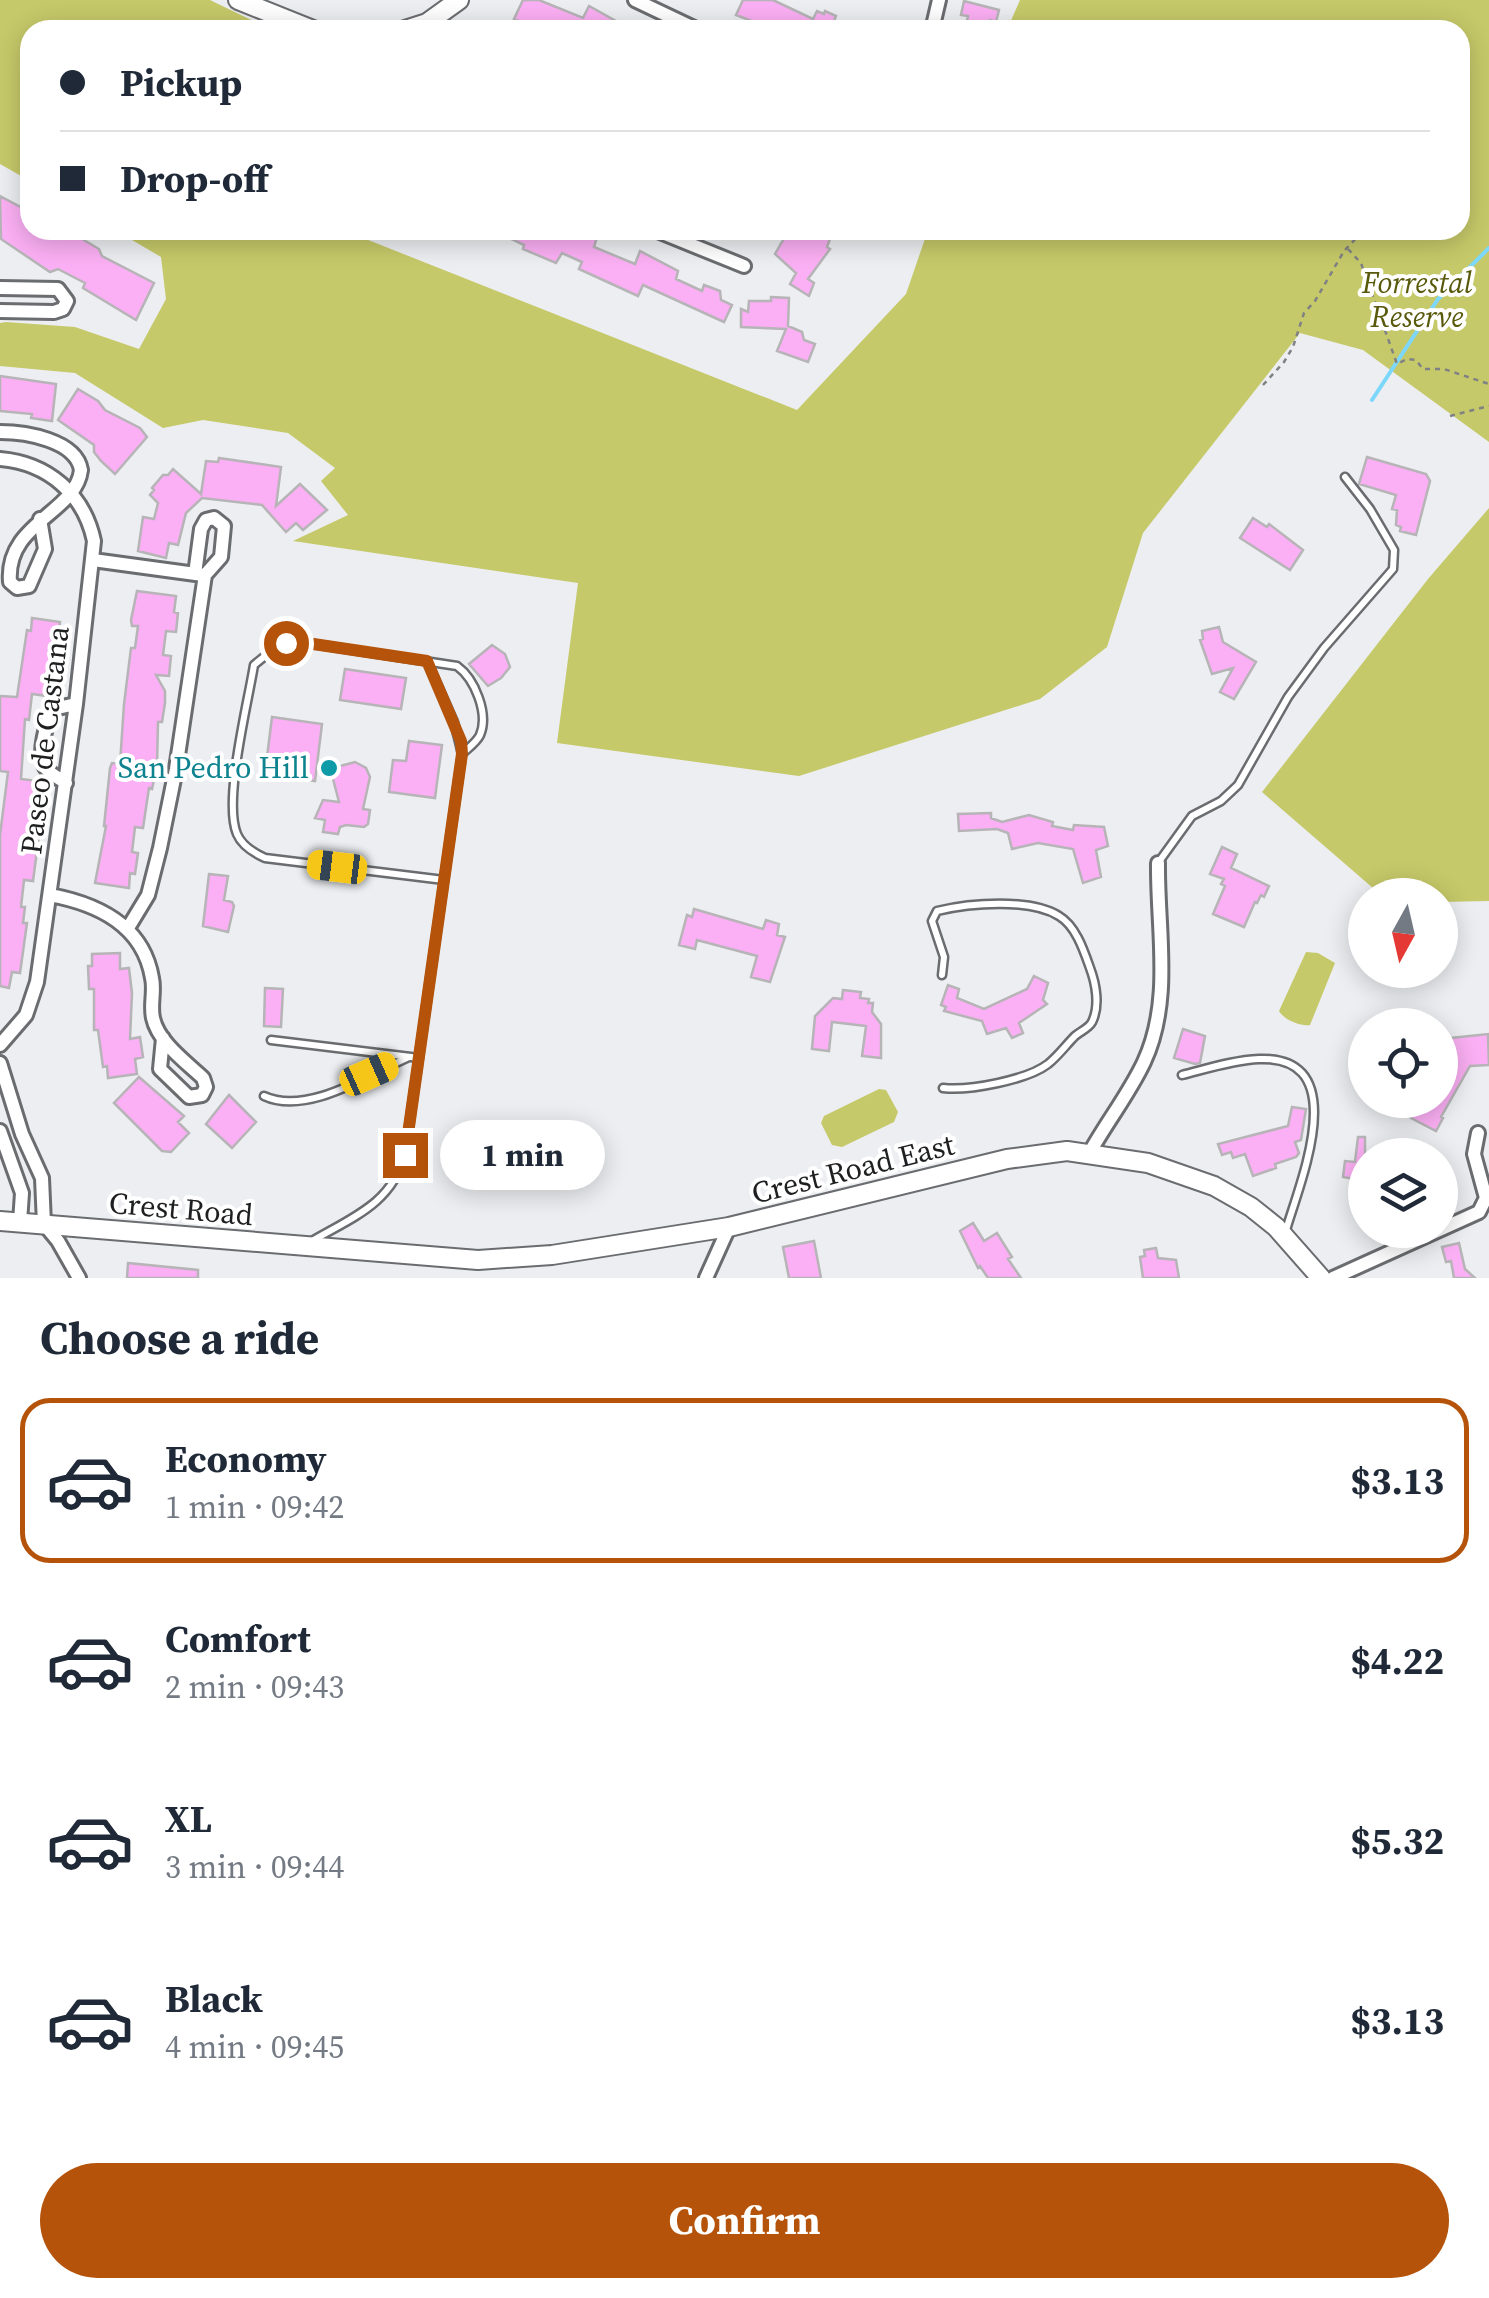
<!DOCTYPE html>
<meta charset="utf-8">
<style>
body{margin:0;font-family:"Source Serif 4",serif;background:#f2f2f3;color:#1f2937;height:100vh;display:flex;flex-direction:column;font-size:38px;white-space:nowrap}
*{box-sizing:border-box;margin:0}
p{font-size:32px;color:#747a83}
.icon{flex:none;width:55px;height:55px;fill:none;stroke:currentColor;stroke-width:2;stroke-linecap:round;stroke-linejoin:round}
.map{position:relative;height:1278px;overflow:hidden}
.side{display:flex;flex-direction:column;background:#fff;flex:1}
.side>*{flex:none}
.guide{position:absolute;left:20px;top:20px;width:1450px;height:220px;border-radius:30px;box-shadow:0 5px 25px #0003;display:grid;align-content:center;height:220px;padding:0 40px;background:#fff}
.needle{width:65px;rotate:188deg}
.buttons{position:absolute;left:1348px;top:878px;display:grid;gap:20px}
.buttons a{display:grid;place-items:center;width:110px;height:110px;border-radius:50%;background:#fff;box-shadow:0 5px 25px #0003;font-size:50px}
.end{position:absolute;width:45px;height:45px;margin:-22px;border:12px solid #b45309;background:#fff;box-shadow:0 0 0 5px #fff}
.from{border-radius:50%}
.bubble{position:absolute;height:70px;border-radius:35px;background:#fff;box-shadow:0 5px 25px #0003;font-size:32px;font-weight:700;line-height:70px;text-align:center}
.car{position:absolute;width:30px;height:60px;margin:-30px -15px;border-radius:12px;box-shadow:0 0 8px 2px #0007;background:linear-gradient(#f5c518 24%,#345 0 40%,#f5c518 0 76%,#345 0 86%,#f5c518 0)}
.guide b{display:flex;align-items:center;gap:35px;height:95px;font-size:38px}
.guide b+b{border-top:2px solid #e0e1e3}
.guide i{width:25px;height:25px;background:#1f2937}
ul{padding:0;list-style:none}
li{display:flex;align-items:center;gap:30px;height:165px;margin:0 20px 15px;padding:0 20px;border:5px solid transparent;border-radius:30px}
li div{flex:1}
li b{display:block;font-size:38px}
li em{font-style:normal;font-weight:700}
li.active{border-color:#b45309}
li>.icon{width:90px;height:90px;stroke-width:1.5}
h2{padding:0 40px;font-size:45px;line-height:120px}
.action{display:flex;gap:20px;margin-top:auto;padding:20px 40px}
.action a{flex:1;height:115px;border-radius:60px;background:#b45309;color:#fff;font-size:40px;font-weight:700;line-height:115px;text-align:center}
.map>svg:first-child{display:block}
</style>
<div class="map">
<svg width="1489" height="1278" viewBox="0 0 1489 1278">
<rect width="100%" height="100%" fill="#eceef1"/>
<path fill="#c6c969" d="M0,0H210L272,30H30V181L0,164Z
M1020,0H1489V442L1363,350L1300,333L1143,533L1107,647L1040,699L799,776L557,743L578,583L293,541L348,515L321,481L335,468L288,433L203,420L163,428L75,373L0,366V323L6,322L75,327L139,349L166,299L161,257L115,230H343L797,410L906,294L928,230H1460V30H1007Z
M1489,508V901L1440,902V895H1381L1262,792L1428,579Z
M1306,952L1318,953L1335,963L1310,1025C1301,1027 1283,1019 1279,1011Z
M879,1089L886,1090L898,1112L894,1122L842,1147L832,1145L821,1123L824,1116Z"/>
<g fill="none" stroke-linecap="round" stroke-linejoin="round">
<path stroke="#7cd7fb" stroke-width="4" d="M1372,400L1438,299L1489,248"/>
</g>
<path fill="#fbaff4" stroke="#b7b4b7" stroke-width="2.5" d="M523,0H539L583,18L589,6L632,30H537L514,19Z
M743,0H773L813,19L817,11L824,14L825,11L836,16L834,21L854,30H791L783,26L775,30L736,15Z
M964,1L999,10L996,22L990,20L987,30H965L968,16L961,15Z
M0,196L30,212V230H67L99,249L102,256L154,283L136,320L83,288L85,283L58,269L50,272L1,239Z
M493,230H522L533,235L536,230H589L598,234L594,247L635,264L640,251L678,271L676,279L702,291L704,285L720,291L721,300L732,305L724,322L643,285L638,296L579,269L582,262L562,253L556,263L523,249L524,245Z
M772,230H820L830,239L827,247L830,249L808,279L814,283L809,296L790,284L796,273L775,254L783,240Z
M771,297L789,298L788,326L802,332L804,340L815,344L808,362L777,351L786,329L741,327V309L748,312L749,301H771Z
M0,376L56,384L52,421L31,418L32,414L0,411Z
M78,389L98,401L105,410L140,428L147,437L115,474L101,461L94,452V445L58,420Z
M1367,457L1426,474L1430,481L1416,535L1400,531L1401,527L1396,525L1397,510L1392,509L1396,495L1359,484Z
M219,458L281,467L276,506L300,484L327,510L303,530L296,523L286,532L262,505L202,498L186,513L178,545L169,543L166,558L138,551L143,517L154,519L158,503L150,495L154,490L152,488L163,475H168L173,469L201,494L206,461L218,462Z
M1253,518L1267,527L1269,524L1303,550L1290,570L1240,538Z
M137,591L176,596L174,612L178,613L176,632L166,631L163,655L171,656L169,676L156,675L165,691V703L162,722H158L157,766L152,789L149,788L143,828L135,827L132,852L138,853L135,874L130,873L129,888L95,883L106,826H104L110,768L112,763L120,764L124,704L131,648H135L138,626H132L131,620Z
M32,618L60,622L58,637L67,639L60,682L52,681L47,696L32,694L29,720L25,719L21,779L38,781L35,796L44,798L33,881L24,880L21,907H25L23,923H27L20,973L12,972L9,988L0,986V835L8,772L0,771V696L17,697L27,630L31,631Z
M1219,627L1223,642L1256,662L1234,699L1220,692L1233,668L1212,674L1200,640L1203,639L1202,631Z
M492,645L505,654L510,667L501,678L488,686L469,664Z
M345,669L406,678L401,709L340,700Z
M272,717L322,724L315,781L281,777L284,759L267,757Z
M409,741L442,745L435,798L389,792L393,760L406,761Z
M355,762L366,768L370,777L363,809L370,810L368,824L364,827L346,825L340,827L338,834L323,832L325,820L315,818L323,800L339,802L333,779L340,766Z
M991,813V818L1002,822L1029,815L1053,822L1052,826L1073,830L1074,825L1104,827L1108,846L1096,850L1101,877L1083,883L1073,849L1038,843L1012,849L1008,833L997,829L959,831L958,814Z
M1222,847L1237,854L1231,868L1269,886L1264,897L1261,895L1257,903L1255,902L1244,927L1213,914L1225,886L1221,884L1224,879L1210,874Z
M209,874L228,876L224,900L232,902L234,906L228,932L203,926Z
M694,909L763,929L766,920L779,924L777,935L785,937L770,982L751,977L757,956L697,940L695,949L679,945L687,915L692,917Z
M120,953V969L129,968L132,993L130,1039L140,1037L143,1057L135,1059L137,1074L108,1078L107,1066L103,1067L98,1030H94V989H89L88,966H92V954Z
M1034,976L1048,983L1043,1000L1047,1004L1019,1023L1023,1033L1012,1038L1006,1028L987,1034L982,1021L944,1011L946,1007L941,1005L948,985L959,989L957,998L984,1009L1027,989Z
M265,988L283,989L281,1027L264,1026Z
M843,990L861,992L860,998L869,999L868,1003H873L872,1012L881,1024V1058L862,1056L866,1026L832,1022L829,1051L812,1049L815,1016L833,998L842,999Z
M1183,1029L1205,1036L1200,1063L1195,1064L1174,1058Z
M1488,1034L1489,1065L1470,1066L1441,1117L1443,1118L1436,1131L1411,1118L1421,1100H1440V1061L1451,1038Z
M139,1077L184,1116L178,1122L189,1133L171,1152L162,1151L114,1103Z
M229,1095L256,1122L232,1148L206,1124Z
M1292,1107L1306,1109L1301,1140L1295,1142L1299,1153L1296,1157L1275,1164L1276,1168L1253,1176L1245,1154L1233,1158L1231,1152L1222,1155L1218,1144L1288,1126Z
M1358,1137H1365V1181L1343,1177L1345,1161L1355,1162Z
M973,1223L984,1241L997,1233L1012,1257L1008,1259L1021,1278H988L980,1266L978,1268L960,1231Z
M814,1241L821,1278H789L783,1247Z
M1459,1243L1465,1269L1475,1278H1454L1451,1261L1446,1262L1442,1247Z
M1156,1248L1158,1258L1176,1260L1179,1278H1143L1140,1257L1145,1256L1144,1250Z
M128,1263L198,1270V1278H127Z"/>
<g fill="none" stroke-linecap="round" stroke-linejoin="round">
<g stroke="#6a6c6f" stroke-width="11">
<path id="service" d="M1158,863L1192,816L1221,801L1238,785L1288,697L1324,648L1393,569L1394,550L1370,509L1345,477
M444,880L265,858C254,853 242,846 237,834C223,801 248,703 254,665L276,647L300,642L457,666C475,679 489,714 480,735C477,742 467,749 462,754
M942,975L944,957L932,921L937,911C970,903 1030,898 1059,916C1076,926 1084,951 1090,968C1096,984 1100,1006 1092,1022C1089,1028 1081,1031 1075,1036C1066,1045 1058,1056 1048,1064C1027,1080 969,1091 943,1088
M271,1040L419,1058
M1182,1075C1206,1069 1234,1060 1259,1059C1354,1055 1300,1182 1286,1230
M264,1096C307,1116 368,1075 409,1057
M312,1241C353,1217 391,1204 405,1155L462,754L454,722L427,661"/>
</g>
<g stroke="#6a6c6f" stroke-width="18">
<path id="minor" d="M635,0L698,30
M932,30L939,0
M655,230L744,266
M0,288L58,289L67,301L63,309L54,312L0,311
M0,432C25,432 76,440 81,470C76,513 5,523 10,582L17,588L29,586L45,549L40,519
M0,459C48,463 84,494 94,541L76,704L37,982L26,1015L0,1045
M93,560L203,575
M195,574L201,529L206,520L214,518L224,526L221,557L205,575
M66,783C59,778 49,774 45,767C37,754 47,721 53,709L76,704
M50,895C98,904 143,925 152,978C155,991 150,1005 153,1018C158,1042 186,1062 203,1078L206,1087L202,1095L189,1097L160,1069L163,1038
M128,928L148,895L160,848L176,769L205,575
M0,1063L22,1134L42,1178L44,1224L58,1241L79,1278
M0,1131L22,1193L20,1222
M1089,1154C1106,1123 1129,1094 1144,1062C1173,1000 1157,928 1158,863
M706,1278L729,1227
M1333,1278L1479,1212L1486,1198L1474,1154L1478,1133"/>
</g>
<g stroke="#6a6c6f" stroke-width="22">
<path id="tertiary" d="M238,0L313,30
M405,30L427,23L459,0
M0,1221L478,1260L552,1255L729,1227L1007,1159L1067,1151L1148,1163L1214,1186L1251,1207L1276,1227L1321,1278"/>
</g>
<path stroke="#808183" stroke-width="2.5" stroke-dasharray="5 5" stroke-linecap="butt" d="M1348,249L1361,263L1397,364L1407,359L1416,360L1423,369H1444L1489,384
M1263,385L1284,362L1293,347L1304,313L1315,301L1344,251L1363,231
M1450,416L1489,406"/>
<use href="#service" stroke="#fff" stroke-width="6"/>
<use href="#minor" stroke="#fff" stroke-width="12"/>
<use href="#tertiary" stroke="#fff" stroke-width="18"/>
</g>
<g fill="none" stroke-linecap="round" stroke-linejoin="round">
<path stroke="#b45309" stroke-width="12" d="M286,643L300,642L427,661L461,741L462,754L405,1155"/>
</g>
<circle fill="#0f9aa8" stroke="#fff" stroke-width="4" cx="329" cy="768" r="10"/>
<g text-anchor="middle" stroke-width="8" stroke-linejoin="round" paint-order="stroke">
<g font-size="30" font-style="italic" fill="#58590a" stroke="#fff">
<text x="1417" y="293">Forrestal<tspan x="1417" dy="34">Reserve</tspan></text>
</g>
<g font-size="30" fill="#1e1f20" stroke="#fff">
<text transform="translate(45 740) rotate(-83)" y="10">Paseo de Castana</text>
<text transform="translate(853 1169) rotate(-14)" y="10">Crest Road East</text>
<text transform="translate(181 1209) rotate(5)" y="10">Crest Road</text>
</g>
<g font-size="30" fill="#0d838f" stroke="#fff" text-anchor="end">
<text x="309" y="778">San Pedro Hill</text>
</g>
</g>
</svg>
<div class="buttons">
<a><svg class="needle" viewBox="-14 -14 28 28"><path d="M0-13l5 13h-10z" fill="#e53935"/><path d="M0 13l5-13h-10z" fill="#747a83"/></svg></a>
<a><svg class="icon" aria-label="locate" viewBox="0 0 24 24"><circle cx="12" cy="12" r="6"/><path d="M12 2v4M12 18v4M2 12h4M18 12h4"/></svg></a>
<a><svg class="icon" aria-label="layers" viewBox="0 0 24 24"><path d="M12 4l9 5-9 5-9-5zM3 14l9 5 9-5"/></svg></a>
</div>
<i class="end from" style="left:286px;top:643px"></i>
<i class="end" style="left:405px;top:1155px"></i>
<div class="bubble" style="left:440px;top:1120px;width:165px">1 min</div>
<i class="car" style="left:337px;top:867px;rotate:277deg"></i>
<i class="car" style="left:369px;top:1074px;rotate:66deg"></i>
<div class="guide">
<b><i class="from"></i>Pickup</b>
<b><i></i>Drop-off</b>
</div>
</div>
<section class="side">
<h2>Choose a ride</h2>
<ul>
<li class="active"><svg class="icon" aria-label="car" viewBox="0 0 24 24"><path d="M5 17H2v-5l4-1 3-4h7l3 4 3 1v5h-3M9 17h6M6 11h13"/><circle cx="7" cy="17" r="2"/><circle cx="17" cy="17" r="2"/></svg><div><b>Economy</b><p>1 min · 09:42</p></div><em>$3.13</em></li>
<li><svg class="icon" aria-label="car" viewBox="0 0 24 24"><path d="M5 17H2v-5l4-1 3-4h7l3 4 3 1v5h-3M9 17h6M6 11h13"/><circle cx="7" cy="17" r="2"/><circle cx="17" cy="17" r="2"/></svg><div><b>Comfort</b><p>2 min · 09:43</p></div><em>$4.22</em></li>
<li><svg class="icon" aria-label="car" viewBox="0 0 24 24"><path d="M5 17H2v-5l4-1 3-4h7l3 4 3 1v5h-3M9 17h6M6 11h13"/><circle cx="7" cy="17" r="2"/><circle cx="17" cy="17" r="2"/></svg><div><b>XL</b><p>3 min · 09:44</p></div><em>$5.32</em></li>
<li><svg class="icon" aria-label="car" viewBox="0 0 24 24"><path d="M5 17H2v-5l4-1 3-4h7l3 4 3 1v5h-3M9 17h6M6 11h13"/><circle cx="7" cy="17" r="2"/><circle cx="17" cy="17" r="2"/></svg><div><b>Black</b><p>4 min · 09:45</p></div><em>$3.13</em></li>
</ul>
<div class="action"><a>Confirm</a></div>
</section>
